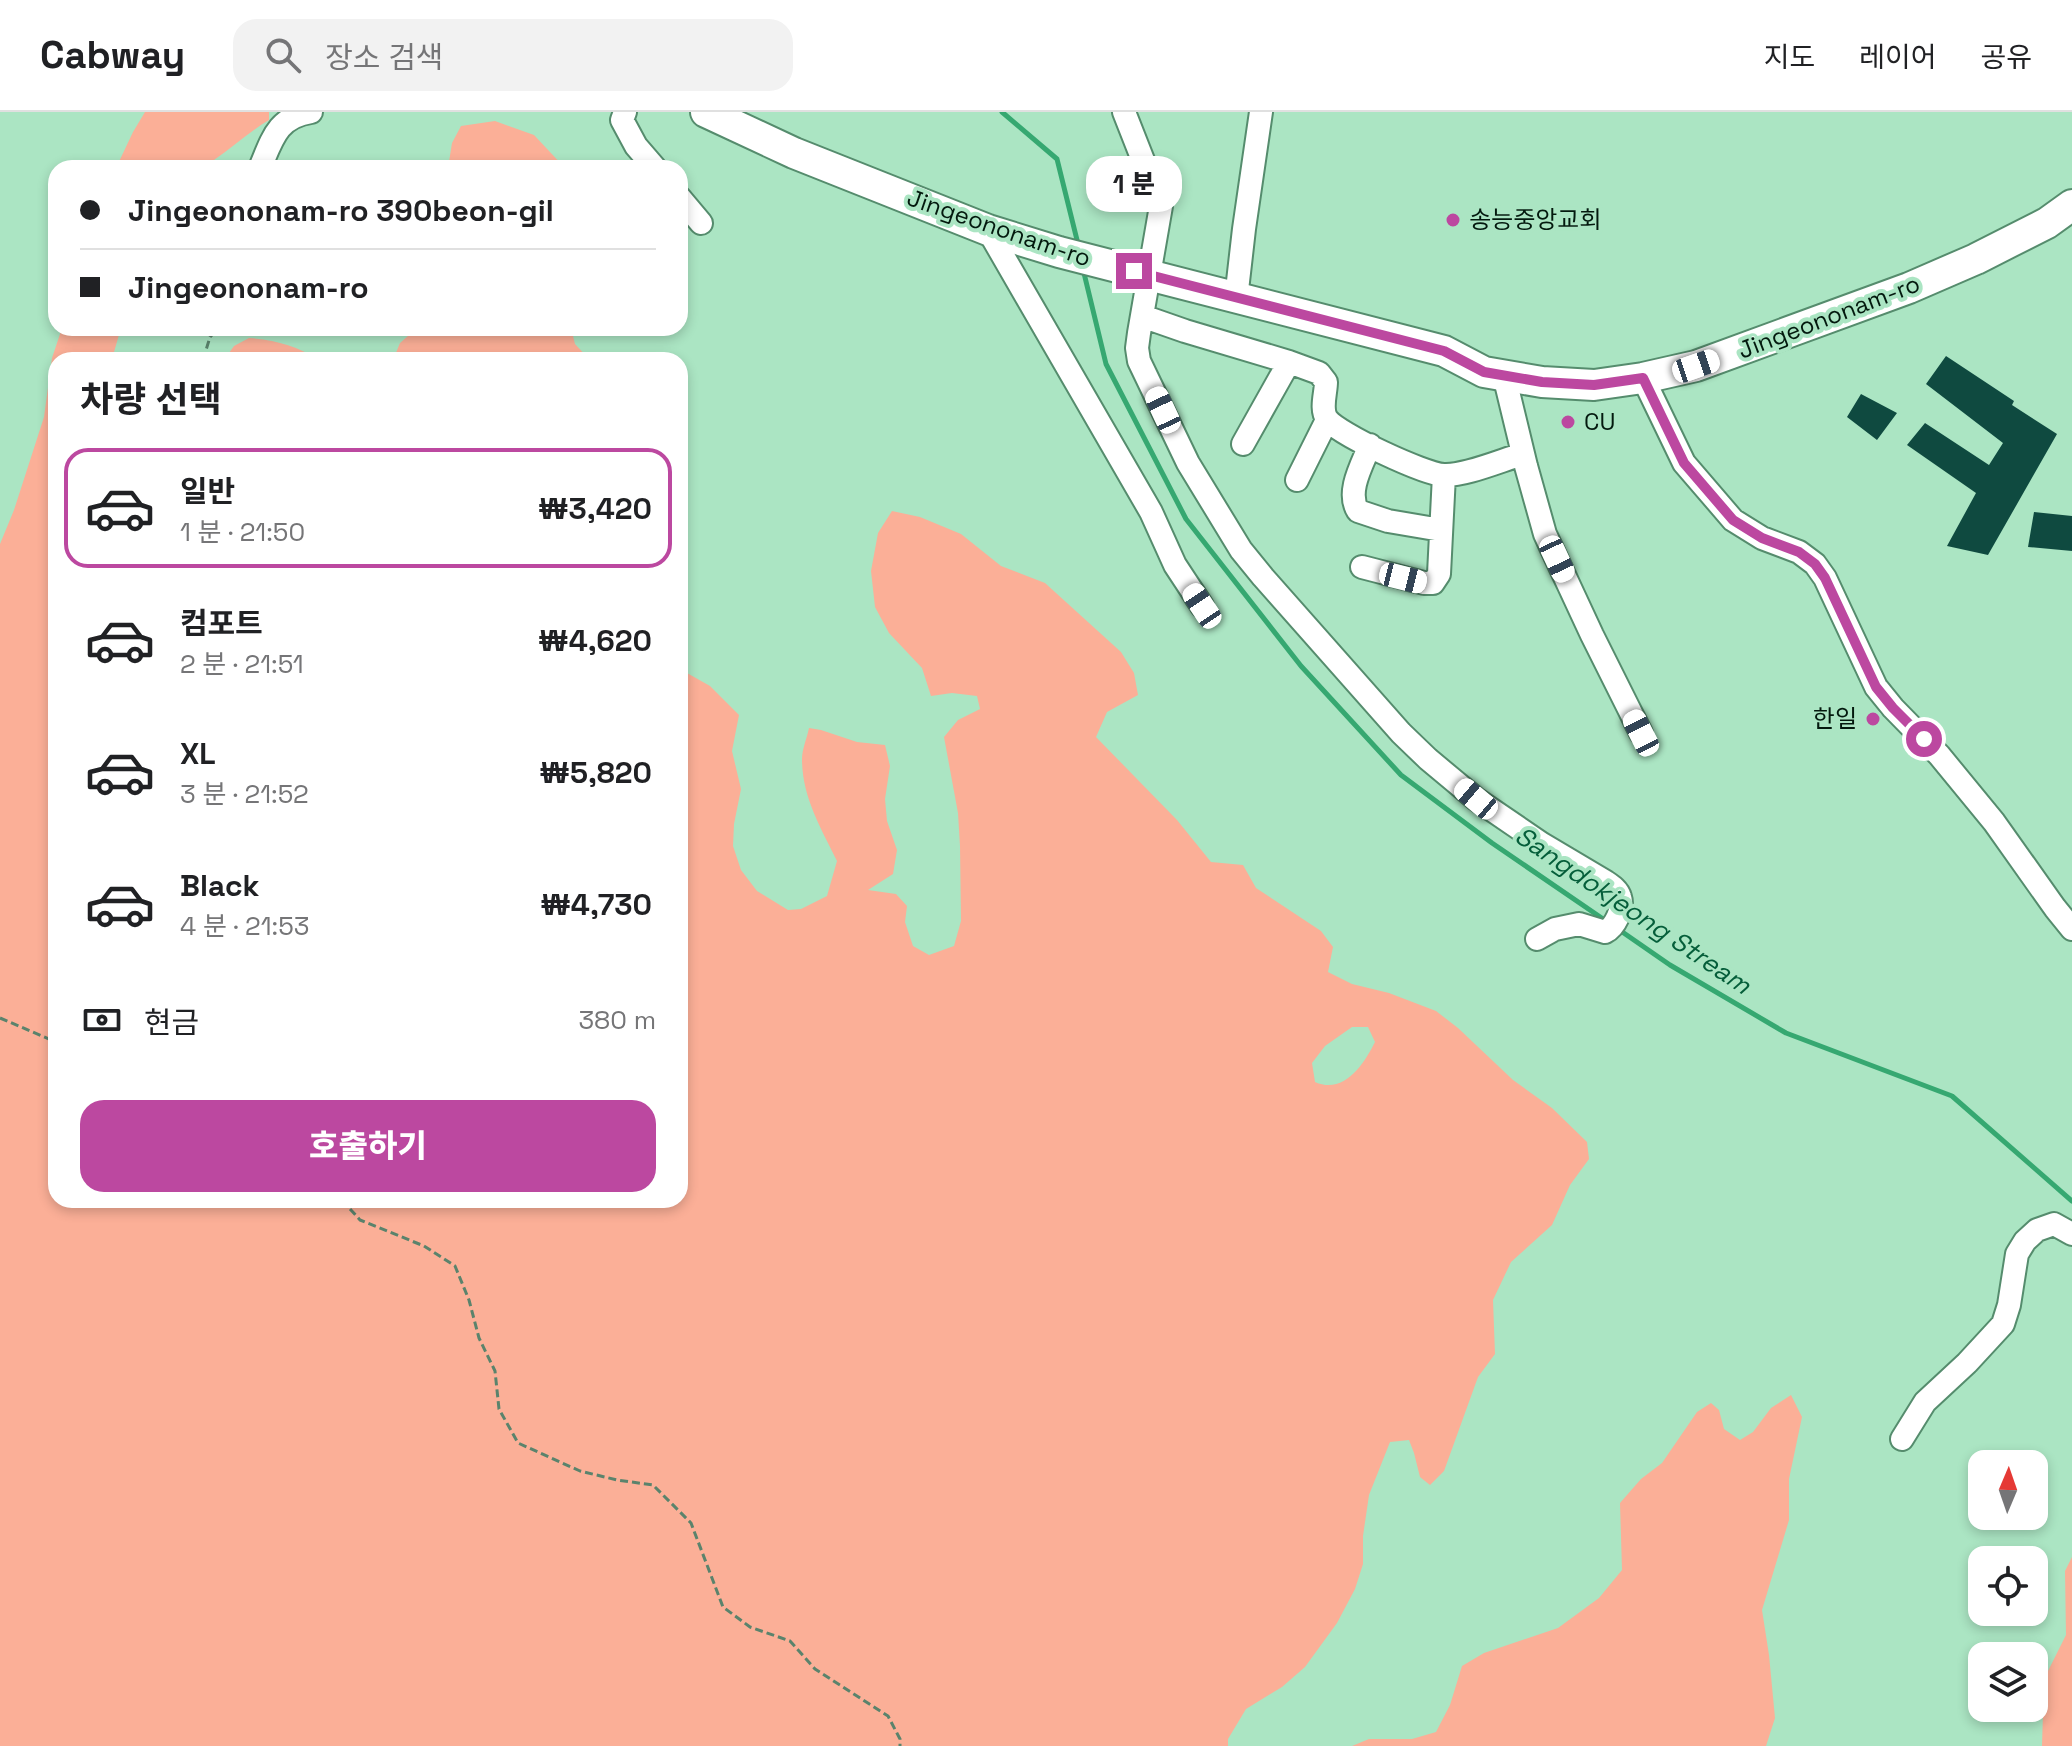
<!DOCTYPE html>
<html lang="ko">
<meta charset="utf-8">
<style>
body{margin:0;font-family:"Space Grotesk","Noto Sans KR",sans-serif;background:#f2f2f2;color:#202124;height:100vh;display:flex;flex-direction:column;font-size:30px;white-space:nowrap}
*{box-sizing:border-box;margin:0}
p{font-size:26px;color:#757577}
.icon{flex:none;width:44px;height:44px;fill:none;stroke:currentColor;stroke-width:2;stroke-linecap:round;stroke-linejoin:round}
.map{position:relative;flex:1;overflow:hidden}
.details{position:absolute;left:48px;top:240px;width:640px;height:856px;display:flex;flex-direction:column;background:#fff;border-radius:24px;box-shadow:0 4px 12px #0003}
.details>*{flex:none}
.banner{position:absolute;left:48px;top:48px;width:640px;height:176px;border-radius:24px;box-shadow:0 4px 12px #0003;display:grid;align-content:center;height:176px;padding:0 32px;background:#fff}
.needle{width:52px;rotate:2deg}
.buttons{position:absolute;left:1968px;top:1338px;display:grid;gap:16px}
.buttons a{display:grid;place-items:center;width:80px;height:80px;border-radius:16px;background:#fff;box-shadow:0 4px 12px #0003;font-size:40px}
.end{position:absolute;width:36px;height:36px;margin:-18px;border:10px solid #bc48a0;background:#fff;box-shadow:0 0 0 4px #fff}
.from{border-radius:50%}
.bubble{position:absolute;height:56px;border-radius:24px;background:#fff;box-shadow:0 4px 12px #0003;font-size:26px;font-weight:800;line-height:56px;text-align:center}
.car{position:absolute;width:24px;height:48px;margin:-24px -12px;border-radius:10px;box-shadow:0 0 6px 2px #0007;background:linear-gradient(#fff 24%,#345 0 40%,#fff 0 76%,#345 0 86%,#fff 0)}
.banner b{display:flex;align-items:center;gap:28px;height:76px;font-size:30px}
.banner b+b{border-top:2px solid #e0e0e0}
.banner i{width:20px;height:20px;background:#202124}
ul{padding:0;list-style:none}
li{display:flex;align-items:center;gap:24px;height:120px;margin:0 16px 12px;padding:0 16px;border:4px solid transparent;border-radius:24px}
li div{flex:1}
li b{display:block;font-size:30px}
li em{font-style:normal;font-weight:800}
li.on{border-color:#bc48a0}
li>.icon{width:72px;height:72px;stroke-width:1.5}
h2{padding:0 32px;font-size:36px;line-height:96px}
.pay{display:flex;align-items:center;gap:20px;height:88px;padding:0 32px;font-size:30px}
.pay p{margin-inline-start:auto}
.primary-button{display:flex;gap:16px;margin-top:auto;padding:16px 32px}
.primary-button a{flex:1;height:92px;border-radius:24px;background:#bc48a0;color:#fff;font-size:32px;font-weight:800;line-height:92px;text-align:center}
header{display:flex;align-items:center;gap:48px;box-sizing:border-box;height:112px;padding:0 40px;background:#fff;border-bottom:2px solid #e0e0e0}
header strong{font-size:38px}
nav{display:flex;gap:44px;margin-inline-start:auto;font-size:28px}
.search{width:560px;height:72px;background:#f2f2f2;display:flex;align-items:center;gap:20px;box-sizing:border-box;padding:0 28px;border-radius:24px;color:#757577;font-size:30px}
.map>svg:first-child{display:block}
</style>
<header>
<strong>Cabway</strong>
<div class="search"><svg class="icon" aria-label="search" viewBox="0 0 24 24"><circle cx="10" cy="10" r="6"/><path d="M15 15l6 6"/></svg>장소 검색</div>
<nav><a>지도</a><a>레이어</a><a>공유</a></nav>
</header>
<div class="map">
<svg width="2072" height="1634" viewBox="0 0 2072 1634">
<rect width="100%" height="100%" fill="#abe5c3"/>
<path fill="#fbaf97" fill-rule="evenodd" d="M145,0H269V8C249,20 233,35 214,48L215,56H116L133,20Z
M495,9L534,23L565,56H448L452,31L461,14Z
M62,216H121L114,240L115,248H56V1088H680V566L687,561L710,574L739,603L732,639L741,677L734,712L733,734L741,758L757,779L788,798L801,797L827,784L837,749C821,716 802,685 802,647C802,637 807,626 809,616L821,618L857,630L885,633L890,654L885,687L887,709L897,738L893,762L868,778L896,782L907,794L905,810L913,834L929,843L954,834L961,809L960,734L958,701L944,625L958,608L980,597L977,584L952,581L931,584L922,556L889,521L875,495L871,459L878,421L892,399L920,405L961,422L1001,454L1045,471L1121,540L1134,561L1138,583L1107,600L1096,625L1177,708L1211,750L1243,753L1256,776L1321,819L1333,835L1328,860L1352,872L1389,881L1436,899L1458,916L1513,968L1552,996L1587,1030L1589,1047L1570,1073L1552,1113L1511,1150L1493,1188L1495,1242L1478,1265L1444,1359L1430,1373L1420,1365L1414,1341L1409,1328L1390,1330L1369,1383L1363,1424V1452L1355,1477L1337,1511L1305,1555L1282,1575L1246,1597L1228,1627V1634H0V432L14,398L44,305L52,246ZM1352,915H1368L1375,930C1364,952 1344,983 1315,970L1312,951L1325,934Z
M417,216H571L575,232L590,248H393L400,231Z
M249,226C277,228 296,234 320,248H224L234,234Z
M1791,1283L1802,1305L1789,1367V1408L1762,1498L1769,1543L1775,1606L1766,1634H1352L1369,1627H1412L1436,1620L1450,1593L1462,1554L1484,1541L1558,1516L1599,1486L1622,1458L1620,1391L1641,1367L1662,1351L1697,1300L1711,1291L1719,1298L1724,1317L1740,1328L1753,1320L1771,1296Z
M2072,1445V1634H2042L2044,1567L2066,1523L2065,1459Z"/>
<g fill="none" stroke-linecap="round" stroke-linejoin="round">
<path stroke="#36a871" stroke-width="5" d="M1002,0L1057,47L1078,132
M1083,157L1106,252L1186,407L1301,554L1401,663L1492,731L1606,809
M1618,817L1670,853L1786,921L1952,984L2072,1089"/>
</g>
<path fill="#0f4a40" d="M1946,244L2014,289L2012,293L2057,322L1988,443L1947,434L1976,381L1907,333L1925,311L1989,353L2003,331L1926,272Z
M1861,282L1897,301L1877,328L1847,305Z
M2034,400L2072,404V439L2028,435Z"/>
<g fill="none" stroke-linecap="round" stroke-linejoin="round">
<g stroke="#558c6d" stroke-width="26">
<path id="street" d="M625,0L622,8L636,34L655,56
M1124,0L1161,94L1139,221L1137,236L1139,249L1188,351L1241,438L1263,465L1401,621L1428,647L1476,687L1542,732L1606,770C1612,774 1618,778 1620,785C1624,797 1615,815 1605,820L1579,812L1555,817L1537,827
M260,56C272,28 277,5 311,0
M680,86L701,111
M988,118L1151,400L1175,453L1202,494
M1236,187L1244,117L1261,0
M1142,204L1185,219L1289,250L1319,261L1326,270C1326,281 1320,297 1327,307C1338,322 1424,362 1444,363C1465,364 1502,348 1523,342
M1504,263L1526,354L1545,422L1592,523L1641,621
M1643,266L1684,351L1733,408L1762,426L1799,440L1815,452L1825,466L1876,575L1893,596L1939,643L1994,710L2055,796L2072,817
M1243,332L1289,250
M1370,333C1362,353 1346,380 1358,399L1388,409L1441,418
M1297,368L1327,308
M1362,455L1424,471H1433L1439,462L1444,363
M1902,1327L1925,1290L1967,1251L2003,1212L2009,1193L2017,1142L2025,1129L2037,1118L2054,1112L2072,1122"/>
</g>
<g stroke="#558c6d" stroke-width="34">
<path id="secondary" d="M706,0L794,41L988,118L1059,140L1444,239L1484,260L1542,270L1594,273L1643,266L1696,254L1909,176L1976,147L2047,111L2072,93"/>
</g>
<path stroke="#5a836c" stroke-width="3" stroke-dasharray="8 4" stroke-linecap="butt" d="M203,248L210,225L219,216
M0,906L56,930
M342,1088L360,1108L424,1134L455,1154L469,1188L479,1226L495,1259L499,1297L518,1331L580,1359L617,1368L653,1373L691,1411L723,1495L750,1515L790,1529L815,1557L888,1604L900,1627V1634"/>
<use href="#street" stroke="#fff" stroke-width="22"/>
<use href="#secondary" stroke="#fff" stroke-width="30"/>
</g>
<g fill="none" stroke-linecap="round" stroke-linejoin="round">
<path stroke="#bc48a0" stroke-width="10" d="M1134,159L1444,239L1484,260L1542,270L1594,273L1643,266L1684,351L1733,408L1762,426L1799,440L1815,452L1825,466L1876,575L1893,596L1924,627"/>
</g>
<g fill="#bc48a0" stroke="#abe5c3" stroke-width="3">
<circle cx="1453" cy="108" r="8"/>
<circle cx="1568" cy="310" r="8"/>
<circle cx="1873" cy="607" r="8"/>
</g>
<g text-anchor="middle" stroke-width="8" stroke-linejoin="round" paint-order="stroke">
<g font-size="24" fill="#03190e" stroke="#abe5c3" text-anchor="start">
<text x="1469" y="116">송능중앙교회</text>
<text x="1584" y="318">CU</text>
<text x="1857" y="615" text-anchor="end">한일</text>
</g>
<g font-size="24" fill="#03190e" stroke="#abe5c3">
<text transform="translate(999 116) rotate(19)" y="8">Jingeononam-ro</text>
<text transform="translate(1829 205) rotate(-21)" y="8">Jingeononam-ro</text>
</g>
<g font-size="26" font-style="italic" fill="#055e3a" stroke="#abe5c3">
<text transform="translate(1633 798) rotate(34)" y="9">Sangdokjeong Stream</text>
</g>
</g>
</svg>
<div class="buttons">
<a><svg class="needle" viewBox="-14 -14 28 28"><path d="M0-13l5 13h-10z" fill="#e53935"/><path d="M0 13l5-13h-10z" fill="#757577"/></svg></a>
<a><svg class="icon" aria-label="locate" viewBox="0 0 24 24"><circle cx="12" cy="12" r="6"/><path d="M12 2v4M12 18v4M2 12h4M18 12h4"/></svg></a>
<a><svg class="icon" aria-label="layers" viewBox="0 0 24 24"><path d="M12 4l9 5-9 5-9-5zM3 14l9 5 9-5"/></svg></a>
</div>
<i class="end from" style="left:1924px;top:627px"></i>
<i class="end" style="left:1134px;top:159px"></i>
<div class="bubble" style="left:1086px;top:44px;width:96px">1 분</div>
<i class="car" style="left:1696px;top:254px;rotate:71deg"></i>
<i class="car" style="left:1163px;top:298px;rotate:335deg"></i>
<i class="car" style="left:1557px;top:447px;rotate:155deg"></i>
<i class="car" style="left:1403px;top:466px;rotate:104deg"></i>
<i class="car" style="left:1202px;top:494px;rotate:326deg"></i>
<i class="car" style="left:1641px;top:621px;rotate:333deg"></i>
<i class="car" style="left:1476px;top:687px;rotate:310deg"></i>
<div class="banner">
<b><i class="from"></i>Jingeononam-ro 390beon-gil</b>
<b><i></i>Jingeononam-ro</b>
</div>
<section class="details">
<h2>차량 선택</h2>
<ul>
<li class="on"><svg class="icon" aria-label="car" viewBox="0 0 24 24"><path d="M5 17H2v-5l4-1 3-4h7l3 4 3 1v5h-3M9 17h6M6 11h13"/><circle cx="7" cy="17" r="2"/><circle cx="17" cy="17" r="2"/></svg><div><b>일반</b><p>1 분 · 21:50</p></div><em>₩3,420</em></li>
<li><svg class="icon" aria-label="car" viewBox="0 0 24 24"><path d="M5 17H2v-5l4-1 3-4h7l3 4 3 1v5h-3M9 17h6M6 11h13"/><circle cx="7" cy="17" r="2"/><circle cx="17" cy="17" r="2"/></svg><div><b>컴포트</b><p>2 분 · 21:51</p></div><em>₩4,620</em></li>
<li><svg class="icon" aria-label="car" viewBox="0 0 24 24"><path d="M5 17H2v-5l4-1 3-4h7l3 4 3 1v5h-3M9 17h6M6 11h13"/><circle cx="7" cy="17" r="2"/><circle cx="17" cy="17" r="2"/></svg><div><b>XL</b><p>3 분 · 21:52</p></div><em>₩5,820</em></li>
<li><svg class="icon" aria-label="car" viewBox="0 0 24 24"><path d="M5 17H2v-5l4-1 3-4h7l3 4 3 1v5h-3M9 17h6M6 11h13"/><circle cx="7" cy="17" r="2"/><circle cx="17" cy="17" r="2"/></svg><div><b>Black</b><p>4 분 · 21:53</p></div><em>₩4,730</em></li>
</ul>
<div class="pay"><svg class="icon" aria-label="cash" viewBox="0 0 24 24"><path d="M3 7h18v10H3z"/><circle cx="12" cy="12" r="2"/></svg>현금<p>380 m</p></div>
<div class="primary-button"><a>호출하기</a></div>
</section>
</div>
